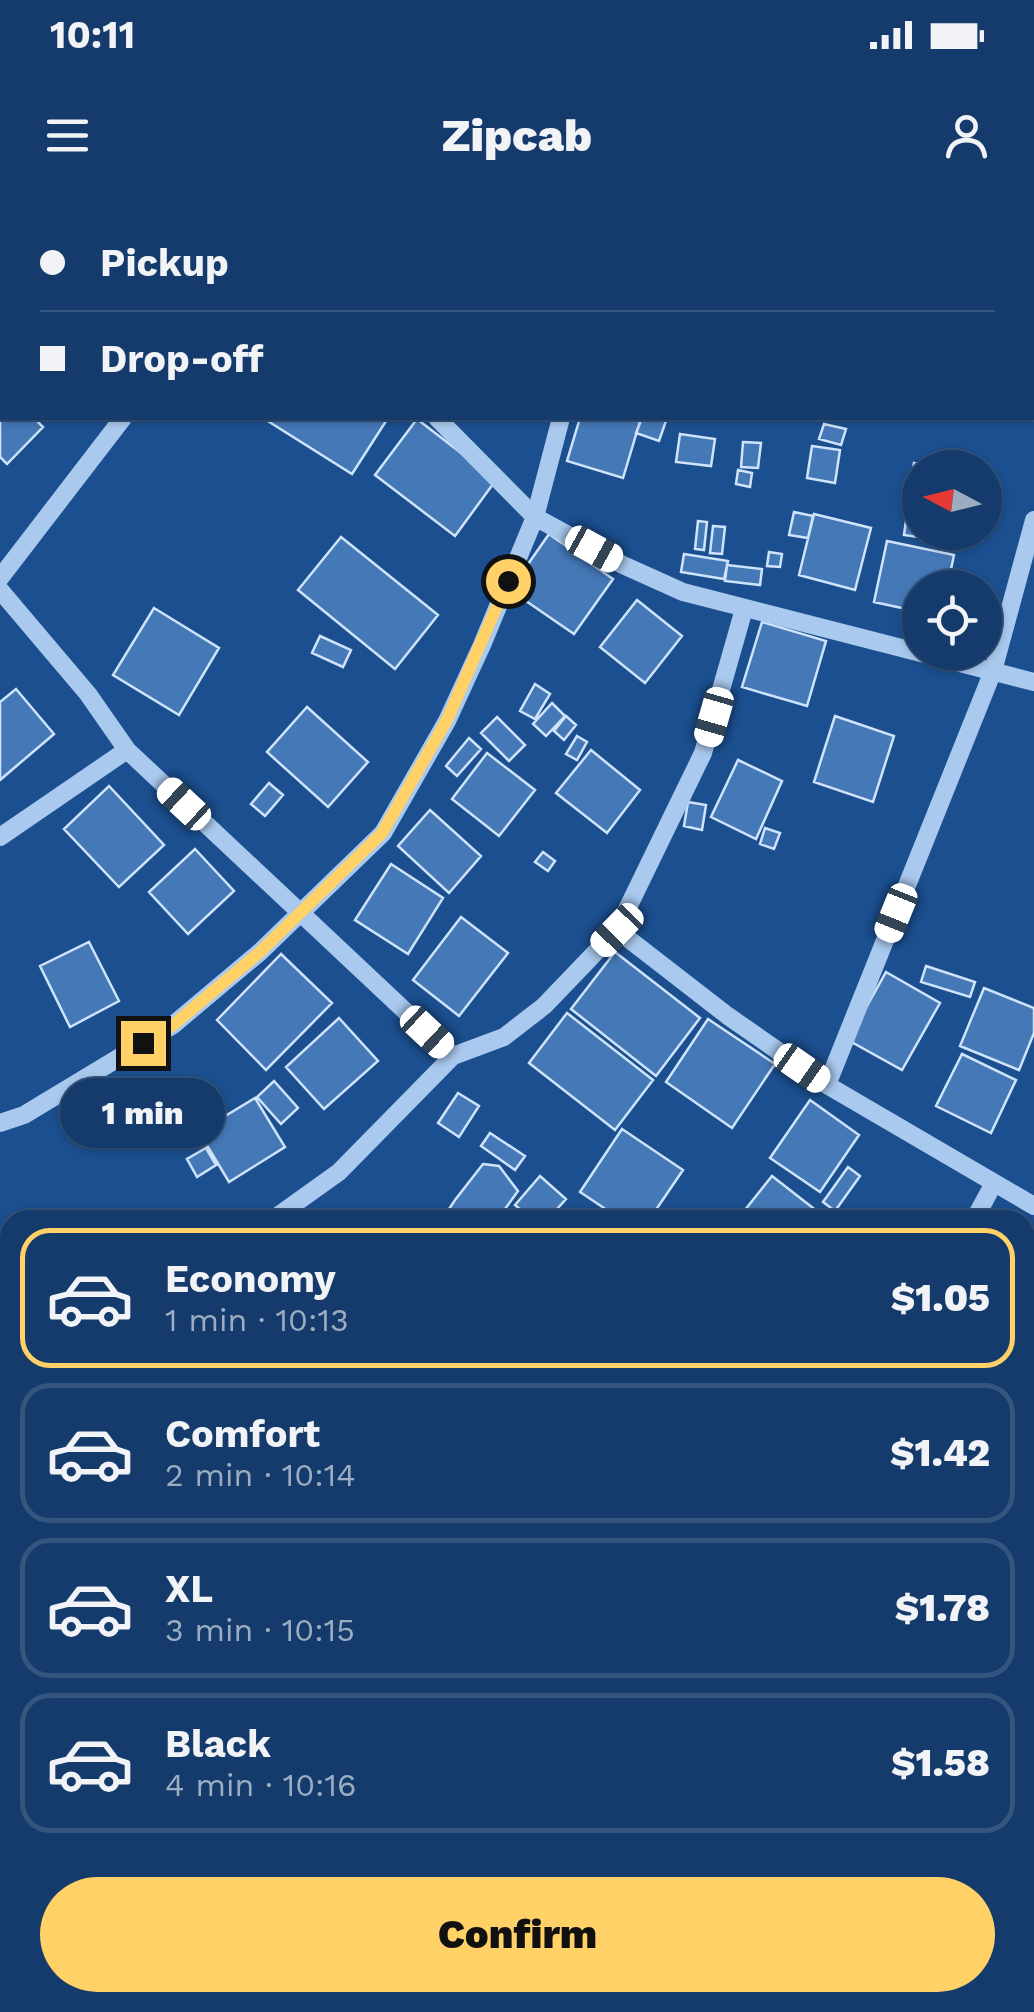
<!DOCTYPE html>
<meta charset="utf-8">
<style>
body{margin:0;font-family:"Work Sans",sans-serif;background:#1d4271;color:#f1f3f6;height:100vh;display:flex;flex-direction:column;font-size:38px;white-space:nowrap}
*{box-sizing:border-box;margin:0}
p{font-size:32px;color:#9dadc1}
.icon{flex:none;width:55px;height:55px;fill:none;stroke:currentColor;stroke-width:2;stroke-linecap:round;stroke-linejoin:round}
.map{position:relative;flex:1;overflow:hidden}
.details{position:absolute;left:0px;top:1010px;width:1035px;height:802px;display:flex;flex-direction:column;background:#143b6b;border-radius:30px 30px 0 0;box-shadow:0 2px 8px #0004,0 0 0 2px #33557e}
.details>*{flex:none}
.hud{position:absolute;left:0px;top:0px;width:1035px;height:220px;box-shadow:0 2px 8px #0004,0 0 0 2px #33557e;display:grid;align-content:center;height:220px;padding:0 40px;background:#143b6b}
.needle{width:65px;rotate:277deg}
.controls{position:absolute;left:902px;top:250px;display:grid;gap:20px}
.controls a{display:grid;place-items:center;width:100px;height:100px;border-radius:50%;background:#143b6b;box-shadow:0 2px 8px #0004,0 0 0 2px #33557e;font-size:50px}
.end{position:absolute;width:45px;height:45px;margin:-22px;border:12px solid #ffd166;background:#111;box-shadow:0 0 0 5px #111}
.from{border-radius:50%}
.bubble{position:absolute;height:70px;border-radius:35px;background:#143b6b;box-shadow:0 2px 8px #0004,0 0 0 2px #33557e;font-size:32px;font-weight:800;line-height:70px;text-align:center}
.car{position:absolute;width:30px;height:60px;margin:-30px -15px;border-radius:12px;box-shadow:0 0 8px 2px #0007;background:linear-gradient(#fff 24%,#345 0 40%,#fff 0 76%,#345 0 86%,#fff 0)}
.hud b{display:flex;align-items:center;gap:35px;height:95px;font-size:38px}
.hud b+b{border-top:2px solid #33557e}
.hud i{width:25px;height:25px;background:#f1f3f6}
ul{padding:18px 0 0;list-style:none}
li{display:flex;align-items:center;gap:30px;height:140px;margin:0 20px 15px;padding:0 20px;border:5px solid #33557e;border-radius:30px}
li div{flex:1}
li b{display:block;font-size:38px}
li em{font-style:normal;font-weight:800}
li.selected{border-color:#ffd166}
li>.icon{width:90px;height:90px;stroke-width:1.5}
.cta{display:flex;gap:20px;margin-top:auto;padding:20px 40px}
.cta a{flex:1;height:115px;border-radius:60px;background:#ffd166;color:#111;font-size:40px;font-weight:800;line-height:115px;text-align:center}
.status{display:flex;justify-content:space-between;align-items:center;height:70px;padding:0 50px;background:#143b6b;direction:ltr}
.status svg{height:28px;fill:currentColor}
header{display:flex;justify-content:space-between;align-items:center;height:130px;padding:0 40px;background:#143b6b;font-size:45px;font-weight:800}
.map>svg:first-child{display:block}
</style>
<div class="status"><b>10:11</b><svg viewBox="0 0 49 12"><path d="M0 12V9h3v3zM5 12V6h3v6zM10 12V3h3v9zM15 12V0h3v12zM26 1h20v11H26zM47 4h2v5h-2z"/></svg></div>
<header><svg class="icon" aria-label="menu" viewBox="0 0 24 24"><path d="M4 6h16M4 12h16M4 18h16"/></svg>Zipcab<svg class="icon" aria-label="person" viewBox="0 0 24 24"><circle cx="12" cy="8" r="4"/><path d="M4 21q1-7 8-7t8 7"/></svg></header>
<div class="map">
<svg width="1034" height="1812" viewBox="0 0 1034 1812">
<rect width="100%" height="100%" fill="#1b4f8f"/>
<path fill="#4478b7" stroke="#cfe3fa" stroke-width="2.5" d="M867,0H935L866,2Z
M0,184L2,218H34L43,227L7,264L0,257Z
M263,218H388L352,274Z
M580,218H641L623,278L567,261Z
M642,218H667L659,241L636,233Z
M417,219L496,280L455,336L375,275Z
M824,224L846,229L841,245L819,239Z
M680,234L715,239L711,266L676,262Z
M743,242L761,243L758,268L741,267Z
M812,246L840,250L835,283L807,278Z
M914,263L949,268H920V332H968L967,344L904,335Z
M738,270L752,273L750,287L736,284Z
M794,312L813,316L808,338L789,335Z
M814,314L871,328L855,390L799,375Z
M698,321L707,322L704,350L695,349Z
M713,326L725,327L722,354L710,353Z
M549,334L613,379L574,434L510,390Z
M341,337L438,415L395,469L298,390Z
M887,341L954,355L947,388H920V412L874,402Z
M769,352L782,354L780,367L767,366Z
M684,354L728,361L724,379L681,372Z
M727,365L762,369L760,385L725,381Z
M637,400L682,436L645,483L600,447Z
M154,408L219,448L179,515L113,475Z
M762,422L826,441L807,506L742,487Z
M320,436L351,450L343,467L312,453Z
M535,484L550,494L535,519L520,511Z
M16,489L54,534L0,580V502Z
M552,503L565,516L546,536L533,524Z
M307,507L368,562L328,607L267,552Z
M566,516L576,525L564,540L554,531Z
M835,516L894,536L873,602L814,582Z
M497,517L525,545L509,561L481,533Z
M577,536L587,542L577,560L566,554Z
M469,538L481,549L457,576L446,566Z
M591,550L640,590L607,633L556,593Z
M487,553L535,590L499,636L452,599Z
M738,560L782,581L756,639L711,617Z
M269,583L283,595L265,616L251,604Z
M109,586L164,645L119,687L64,629Z
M688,602L706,605L702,630L684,626Z
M430,610L481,656L449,693L398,646Z
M765,628L780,633L774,649L760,644Z
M195,649L234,691L188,734L149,692Z
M543,652L555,661L548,671L535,662Z
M391,664L443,698L408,754L355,720Z
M461,717L508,753L459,816L413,780Z
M89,742L119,801L70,827L40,766Z
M615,752L700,818L656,876L571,809Z
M281,754L332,803L266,870L217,820Z
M926,766L975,782L970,797L921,782Z
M886,772L940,803L902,870L848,840Z
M984,788L1034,808V833L1019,870L960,846Z
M567,813L653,880L615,930L529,863Z
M339,818L378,861L324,909L286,867Z
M708,819L775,864L732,928L666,882Z
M962,854L1016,880L991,933L936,906Z
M274,881L298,908L281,924L257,897Z
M458,893L479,906L459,937L438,923Z
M255,898L285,947L229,982L199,932Z
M810,900L859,935L820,992L770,958Z
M622,929L683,970L649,1020H622L580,992Z
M490,933L525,956L515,970L481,946Z
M206,948L216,965L197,977L187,959Z
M483,964L499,966L518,991L497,1020H445L443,1018L455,1000Z
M848,967L860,976L835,1011L823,1002Z
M540,976L566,999L547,1020H533L515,1005Z
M772,976L822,1015L818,1020H737Z
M0,1315L10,1342L0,1347Z
M1029,1382L1034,1386V1403L1025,1397Z
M1025,1412L1034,1422V1436L1025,1444Z
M10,1508V1581L0,1583V1509Z
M659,1808V1812H623V1810Z"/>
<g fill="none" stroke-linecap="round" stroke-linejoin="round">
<path stroke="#a9c9ee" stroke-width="18" d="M184,0L187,2
M859,0V2
M270,2L271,0
M602,2V0
M1032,78H1034
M437,218L535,317L623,365L683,392L1034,482
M0,378L123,218
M0,390L88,494L127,550L453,856
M0,637L127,550
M617,730L728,816L827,885L1034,1006
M827,885L993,471L1034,320
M0,923L24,915L173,825L260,752L383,633L447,521L482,445L535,317L561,218
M272,1020L339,972L453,856L504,837L544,806L617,730L703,553L744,409
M974,1020L994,983
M0,1144L10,1140
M0,1375L10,1372
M1025,1534L1034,1525
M0,1708L10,1705
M0,1794L14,1812
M553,1812L569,1802"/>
</g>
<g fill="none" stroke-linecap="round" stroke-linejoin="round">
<path stroke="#ffd166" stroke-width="12" d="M143,843L173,825L260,752L382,633L447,520L508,381"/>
</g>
</svg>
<div class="controls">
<a><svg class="needle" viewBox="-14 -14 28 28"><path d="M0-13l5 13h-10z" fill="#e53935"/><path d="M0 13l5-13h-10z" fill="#9dadc1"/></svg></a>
<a><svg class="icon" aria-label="locate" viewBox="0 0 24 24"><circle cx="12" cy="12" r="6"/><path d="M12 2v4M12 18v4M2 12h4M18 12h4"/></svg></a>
</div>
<i class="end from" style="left:508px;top:381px"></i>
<i class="end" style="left:143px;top:843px"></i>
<div class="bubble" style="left:60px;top:878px;width:165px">1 min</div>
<i class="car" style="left:594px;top:349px;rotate:119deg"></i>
<i class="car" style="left:714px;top:517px;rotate:196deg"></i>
<i class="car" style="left:184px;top:604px;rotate:313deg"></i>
<i class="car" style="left:896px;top:713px;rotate:202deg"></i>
<i class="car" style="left:617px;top:730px;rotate:224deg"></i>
<i class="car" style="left:427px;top:832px;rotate:133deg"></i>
<i class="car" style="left:802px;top:868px;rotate:125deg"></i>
<div class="hud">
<b><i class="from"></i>Pickup</b>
<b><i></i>Drop-off</b>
</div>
<section class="details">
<ul>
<li class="selected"><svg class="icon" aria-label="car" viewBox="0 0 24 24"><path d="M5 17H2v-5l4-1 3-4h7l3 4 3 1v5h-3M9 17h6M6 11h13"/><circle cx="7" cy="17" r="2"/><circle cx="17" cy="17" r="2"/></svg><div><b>Economy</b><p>1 min · 10:13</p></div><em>$1.05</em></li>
<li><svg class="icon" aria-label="car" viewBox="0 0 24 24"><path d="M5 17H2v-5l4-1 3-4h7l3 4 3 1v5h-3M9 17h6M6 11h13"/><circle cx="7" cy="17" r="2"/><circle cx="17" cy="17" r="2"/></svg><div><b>Comfort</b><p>2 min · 10:14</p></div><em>$1.42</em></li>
<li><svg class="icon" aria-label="car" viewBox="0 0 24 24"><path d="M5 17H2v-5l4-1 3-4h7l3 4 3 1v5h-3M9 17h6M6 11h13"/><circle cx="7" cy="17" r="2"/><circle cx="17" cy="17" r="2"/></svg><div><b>XL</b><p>3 min · 10:15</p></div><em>$1.78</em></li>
<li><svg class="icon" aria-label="car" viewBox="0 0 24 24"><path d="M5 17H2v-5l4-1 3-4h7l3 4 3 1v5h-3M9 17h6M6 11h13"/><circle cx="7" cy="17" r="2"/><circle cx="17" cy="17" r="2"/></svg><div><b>Black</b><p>4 min · 10:16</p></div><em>$1.58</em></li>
</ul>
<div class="cta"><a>Confirm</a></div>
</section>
</div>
